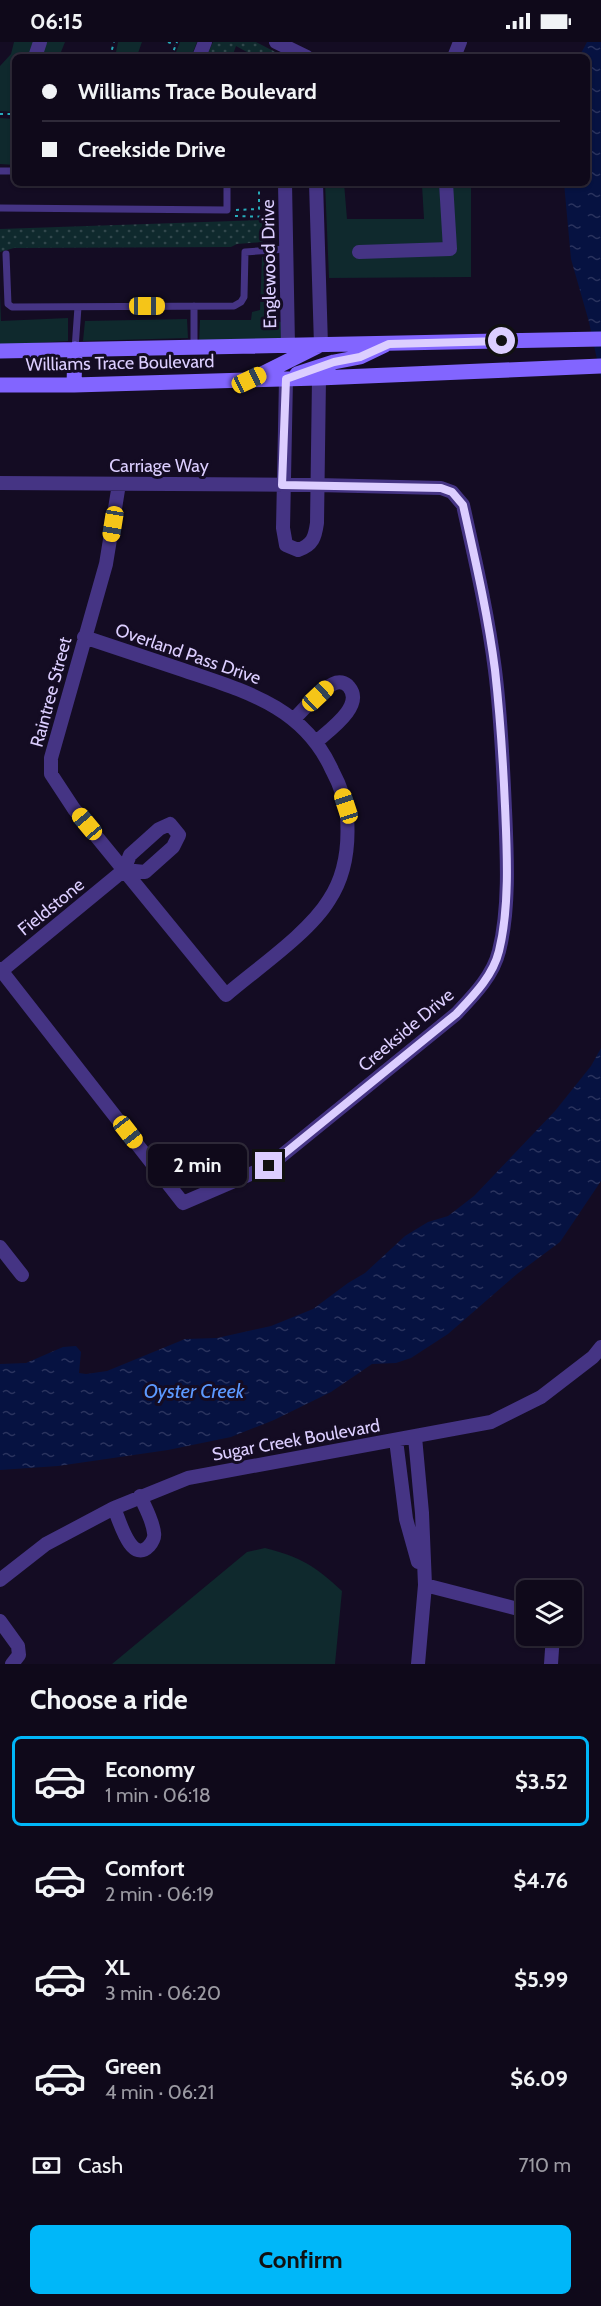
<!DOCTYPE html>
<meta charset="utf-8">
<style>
body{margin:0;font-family:Cabin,sans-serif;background:#181223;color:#f1f3f6;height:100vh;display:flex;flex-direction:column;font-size:22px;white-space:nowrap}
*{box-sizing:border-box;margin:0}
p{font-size:20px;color:#9b9aa2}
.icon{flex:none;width:33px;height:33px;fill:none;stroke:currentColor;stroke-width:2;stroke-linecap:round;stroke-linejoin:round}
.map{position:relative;height:1622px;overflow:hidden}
.sheet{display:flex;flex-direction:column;background:#0f091a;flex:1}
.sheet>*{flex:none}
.hud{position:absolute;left:12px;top:12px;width:578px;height:132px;border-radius:9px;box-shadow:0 2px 4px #0004,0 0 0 2px #2f2a39;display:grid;align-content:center;height:132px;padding:0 30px;background:#0f091a}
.fabs{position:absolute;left:516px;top:1538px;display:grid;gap:12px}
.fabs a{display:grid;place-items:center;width:66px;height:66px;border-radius:9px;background:#0f091a;box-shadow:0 2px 4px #0004,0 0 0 2px #2f2a39;font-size:30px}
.end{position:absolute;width:27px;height:27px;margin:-14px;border:8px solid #dcceff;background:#111;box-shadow:0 0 0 3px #111}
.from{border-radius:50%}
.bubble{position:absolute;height:42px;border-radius:9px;background:#0f091a;box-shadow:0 2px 4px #0004,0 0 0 2px #2f2a39;font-size:20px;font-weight:700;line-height:42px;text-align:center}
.car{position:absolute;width:18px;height:36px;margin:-18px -9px;border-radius:8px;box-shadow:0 0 4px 2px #0007;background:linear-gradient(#f5c518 24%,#345 0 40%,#f5c518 0 76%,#345 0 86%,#f5c518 0)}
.hud b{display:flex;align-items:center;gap:21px;height:57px;font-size:22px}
.hud b+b{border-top:2px solid #2f2a39}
.hud i{width:15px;height:15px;background:#f1f3f6}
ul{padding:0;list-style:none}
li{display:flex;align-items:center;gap:18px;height:90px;margin:0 12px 9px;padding:0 18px;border:3px solid transparent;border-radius:9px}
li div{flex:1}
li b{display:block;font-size:22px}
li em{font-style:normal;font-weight:700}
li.active{border-color:#00b7f9}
li>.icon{width:54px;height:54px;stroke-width:1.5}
h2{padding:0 30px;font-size:27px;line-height:72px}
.pay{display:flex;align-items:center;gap:15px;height:66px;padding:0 30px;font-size:22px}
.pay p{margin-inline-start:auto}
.button{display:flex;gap:12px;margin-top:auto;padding:12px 30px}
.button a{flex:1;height:69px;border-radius:9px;background:#00b7f9;color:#111;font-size:24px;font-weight:700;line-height:69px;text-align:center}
.status{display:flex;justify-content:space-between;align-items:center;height:42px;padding:0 30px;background:#0f091a;direction:ltr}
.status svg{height:16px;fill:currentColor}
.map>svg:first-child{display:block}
</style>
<div class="status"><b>06:15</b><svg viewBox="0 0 49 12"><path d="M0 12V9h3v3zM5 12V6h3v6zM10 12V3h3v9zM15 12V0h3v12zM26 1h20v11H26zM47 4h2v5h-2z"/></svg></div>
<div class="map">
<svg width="601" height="1622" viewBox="0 0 601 1622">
<defs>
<pattern id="park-dots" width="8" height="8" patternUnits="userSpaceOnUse" patternTransform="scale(1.5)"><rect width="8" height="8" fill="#0f292d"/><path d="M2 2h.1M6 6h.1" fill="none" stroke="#31474c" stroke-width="1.8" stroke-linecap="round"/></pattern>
<pattern id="water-ripples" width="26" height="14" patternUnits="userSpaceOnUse" patternTransform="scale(1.5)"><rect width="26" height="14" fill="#061241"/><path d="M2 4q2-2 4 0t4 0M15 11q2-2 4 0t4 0" fill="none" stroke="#2a335e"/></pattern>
</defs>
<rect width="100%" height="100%" fill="#140c23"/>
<path fill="#0f292d" d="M14,0H65L59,15H15V70L0,69V24L11,12Z
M118,0H142L138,11L140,15H115Z
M180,0H197L191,15H174Z
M0,76L15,77V123L0,122Z
M325,141H344L347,177H424L422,143L400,144V141H471V235L329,236Z
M262,215H265L264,278L282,280L281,297L199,301L200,278H251L252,270L260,268Z
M0,251L1,279L68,276V299L0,303Z
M187,277L188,296L83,299L85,279Z
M265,1506C301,1515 315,1524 342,1549L335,1622H112L247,1510Z"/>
<path fill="url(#park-dots)" d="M213,0H256L285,15H256L236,4L232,15H206Z
M262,178L263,200L237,202L231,205L14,206L0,210V187Z"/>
<path fill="url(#water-ripples)" d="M587,0H601V336L589,280L571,217L564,141H586V15H579Z
M601,1006V1139L560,1200L517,1232L448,1292L411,1316L396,1321L372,1322L331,1350L274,1378L231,1395L168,1408L58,1424L0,1428V1322L26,1321L63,1305L76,1304L81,1310L79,1331L86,1332L107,1329L185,1297L217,1296L271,1284L313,1267L348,1241L365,1231L405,1194L428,1180L448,1174L474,1154L555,1069L591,1024Z"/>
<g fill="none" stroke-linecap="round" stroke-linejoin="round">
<path stroke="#27abba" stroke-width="2" stroke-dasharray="3 4.5" stroke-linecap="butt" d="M168,0L175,3
M110,15L114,0
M171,15L177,0
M0,72H15
M236,168L259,167V141
M235,174L274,175"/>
<path stroke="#453484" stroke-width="7" d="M0,129H15
M0,166L227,168V141
M6,212L8,262L12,265L234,264L241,260L244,255L245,210L287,207
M194,264V305
M75,307L78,265"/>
<path stroke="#453484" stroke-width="14" d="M276,0L307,15
M35,15L40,0
M199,15L205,0
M454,15L460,0
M285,141L288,303
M316,141L321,303
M359,210L450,207L446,141
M286,337L283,486L286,503L298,508C313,503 315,495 317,481L319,336
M0,441L318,443L441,446L452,450L463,463C475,517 488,573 495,628C501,675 503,721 505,768C507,812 510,866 499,909C493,934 473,954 456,972L269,1124L183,1161L0,927
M84,595C117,606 150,617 183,628C244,649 303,664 332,728C340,743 346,759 347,775C349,803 345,834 329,858C309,891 256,927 226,953L74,767L51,732V716L106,522L119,442
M294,677C305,666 319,649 333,642C339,639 345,640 349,645C365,664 328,689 316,700
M0,930L124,828L130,813L159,787L170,782L179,793L173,805L145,830L124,828
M0,1205L22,1233
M415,1395L422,1471L425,1543L418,1622
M396,1398L406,1477L418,1520
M114,1466C119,1477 131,1523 149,1504C152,1501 155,1495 154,1491C153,1479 145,1465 140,1454
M0,1538L46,1502L114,1466L188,1436L491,1380L541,1355L593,1315L601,1305
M425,1543L526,1569
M0,1579L18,1604L19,1613L12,1622
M551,1622L553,1593"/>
<path stroke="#8265ff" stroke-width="15" d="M0,309L601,297
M297,332L334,320L360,315L385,303
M254,336L318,304
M0,343H74L319,336L601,324
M74,343L75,307"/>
</g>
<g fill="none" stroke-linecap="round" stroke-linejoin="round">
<path stroke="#dcceff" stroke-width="8" d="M269,1124L456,972C473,954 493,934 499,909C510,864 507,809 505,764C503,718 500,673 495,628C488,573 475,517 463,463L452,450L441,446L282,443L286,337L334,320L360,315L389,302L502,299"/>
</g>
<g text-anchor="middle" stroke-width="6" stroke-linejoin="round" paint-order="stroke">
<g font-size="18" fill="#dcceff" stroke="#140c23">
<text transform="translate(269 222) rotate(-91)" y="6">Englewood Drive</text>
<text transform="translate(120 321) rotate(-1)" y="6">Williams Trace Boulevard</text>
<text x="159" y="430">Carriage Way</text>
<text transform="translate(188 612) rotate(19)" y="6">Overland Pass Drive</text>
<text transform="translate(51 650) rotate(-75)" y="6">Raintree Street</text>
<text transform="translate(51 865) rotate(-39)" y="6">Fieldstone</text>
<text transform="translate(406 988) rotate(-40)" y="6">Creekside Drive</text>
<text transform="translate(296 1398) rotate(-10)" y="6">Sugar Creek Boulevard</text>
</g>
<g font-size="20" font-style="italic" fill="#5c99ff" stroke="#140c23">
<text x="194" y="1356">Oyster Creek</text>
</g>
</g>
</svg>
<div class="fabs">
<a><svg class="icon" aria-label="layers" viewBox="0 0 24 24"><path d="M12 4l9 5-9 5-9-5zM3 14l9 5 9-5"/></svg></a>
</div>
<i class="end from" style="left:502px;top:299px"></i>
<i class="end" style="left:269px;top:1124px"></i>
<div class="bubble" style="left:148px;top:1102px;width:99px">2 min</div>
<i class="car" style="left:147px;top:264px;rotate:90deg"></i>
<i class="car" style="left:249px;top:338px;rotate:65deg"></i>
<i class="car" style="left:113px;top:482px;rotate:189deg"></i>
<i class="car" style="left:318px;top:654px;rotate:47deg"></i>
<i class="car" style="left:346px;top:764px;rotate:342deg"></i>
<i class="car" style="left:87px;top:782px;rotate:320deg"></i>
<i class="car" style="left:128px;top:1090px;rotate:142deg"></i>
<div class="hud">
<b><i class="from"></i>Williams Trace Boulevard</b>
<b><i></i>Creekside Drive</b>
</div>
</div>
<section class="sheet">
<h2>Choose a ride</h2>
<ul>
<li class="active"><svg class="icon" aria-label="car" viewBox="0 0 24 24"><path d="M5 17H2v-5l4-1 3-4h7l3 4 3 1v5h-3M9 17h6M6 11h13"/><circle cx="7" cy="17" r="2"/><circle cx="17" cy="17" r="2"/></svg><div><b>Economy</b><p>1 min · 06:18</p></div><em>$3.52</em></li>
<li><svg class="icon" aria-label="car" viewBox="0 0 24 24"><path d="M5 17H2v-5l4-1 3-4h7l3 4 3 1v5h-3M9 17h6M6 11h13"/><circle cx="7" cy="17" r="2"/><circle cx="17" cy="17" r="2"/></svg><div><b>Comfort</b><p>2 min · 06:19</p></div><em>$4.76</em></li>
<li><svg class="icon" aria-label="car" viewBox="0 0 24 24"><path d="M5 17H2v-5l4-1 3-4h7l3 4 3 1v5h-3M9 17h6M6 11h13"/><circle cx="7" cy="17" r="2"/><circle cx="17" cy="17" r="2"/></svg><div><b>XL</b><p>3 min · 06:20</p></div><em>$5.99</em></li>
<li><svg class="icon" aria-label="car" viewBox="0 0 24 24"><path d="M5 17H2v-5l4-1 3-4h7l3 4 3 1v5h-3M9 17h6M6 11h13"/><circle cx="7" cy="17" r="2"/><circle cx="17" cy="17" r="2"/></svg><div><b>Green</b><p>4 min · 06:21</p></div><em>$6.09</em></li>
</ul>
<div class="pay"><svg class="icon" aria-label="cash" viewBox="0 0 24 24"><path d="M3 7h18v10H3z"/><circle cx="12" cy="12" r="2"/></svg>Cash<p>710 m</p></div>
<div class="button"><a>Confirm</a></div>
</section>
